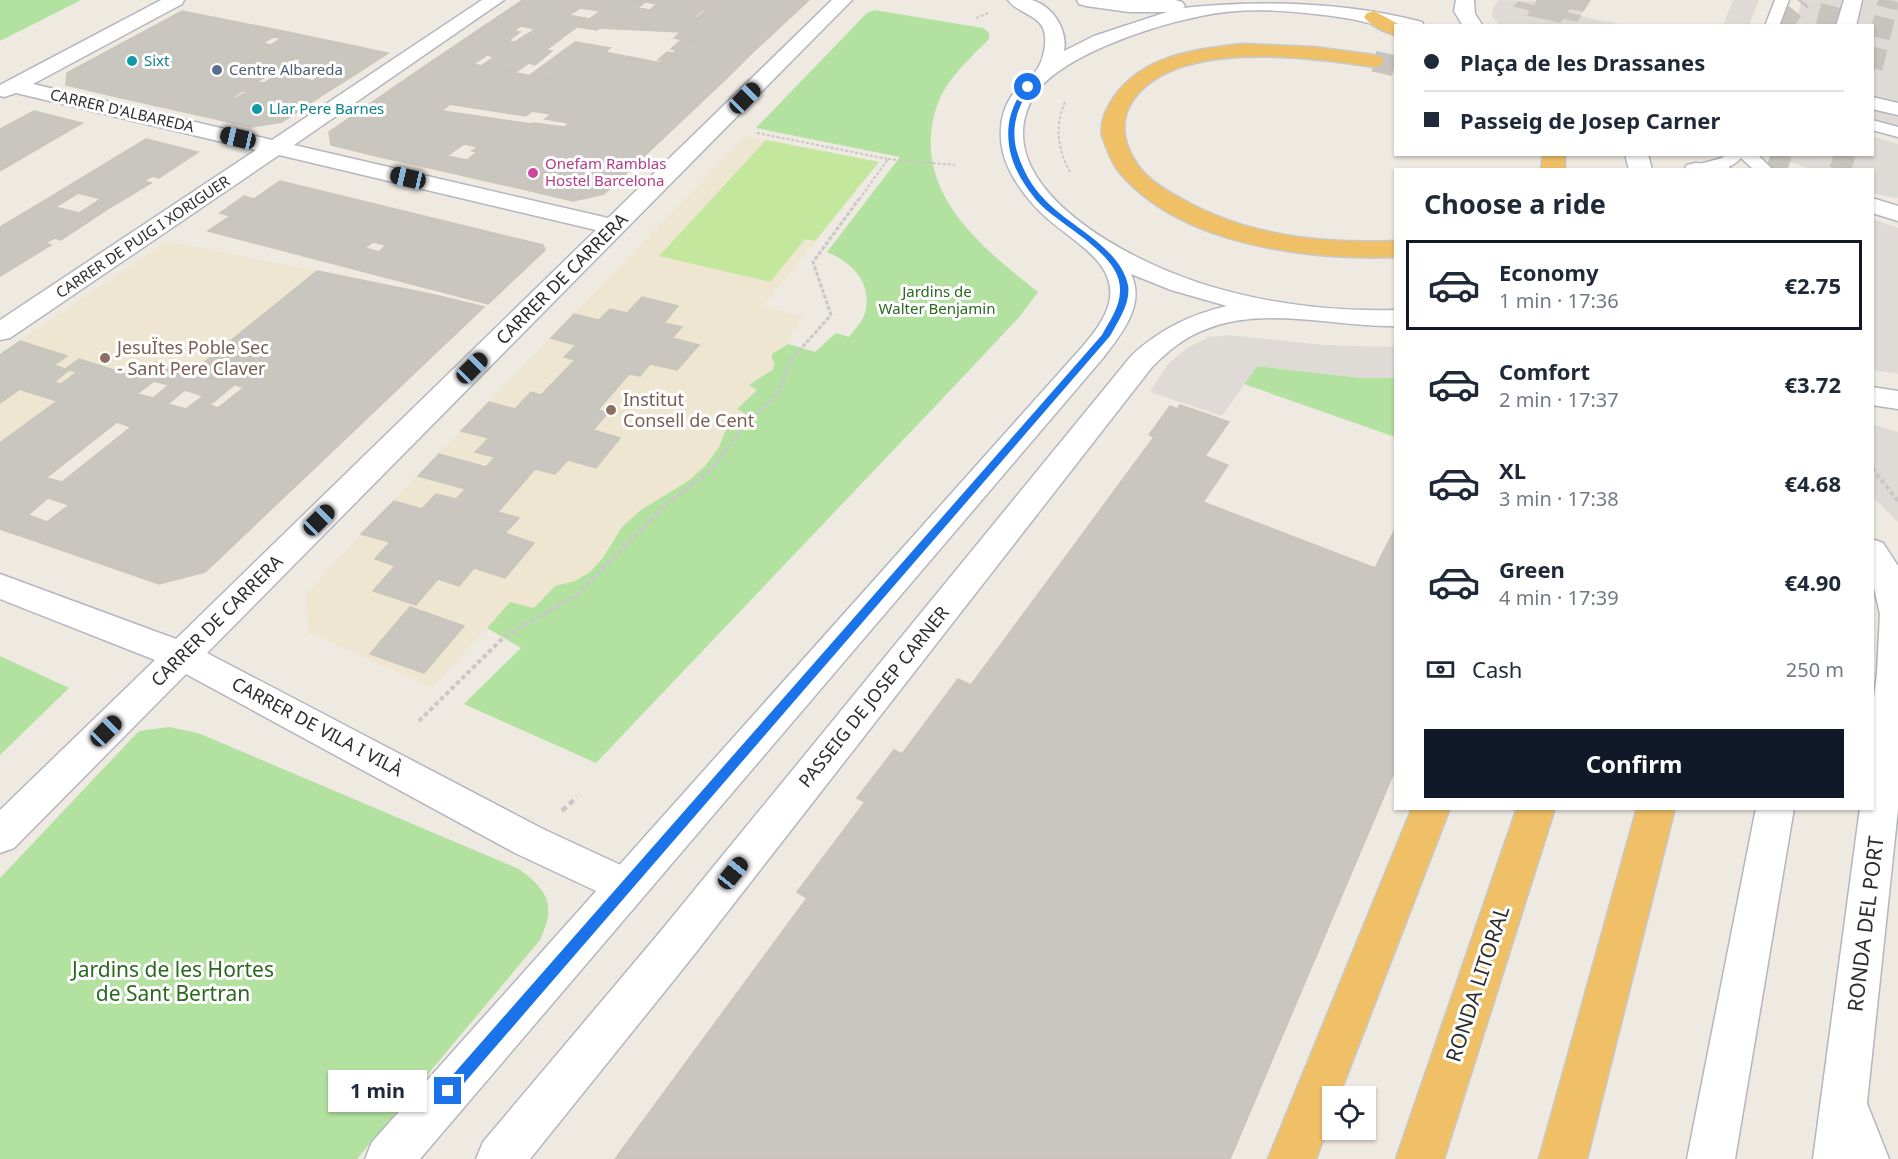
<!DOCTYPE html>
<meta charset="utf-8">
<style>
body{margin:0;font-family:"Noto Sans",sans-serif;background:#f6f6f7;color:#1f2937;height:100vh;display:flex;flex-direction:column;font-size:22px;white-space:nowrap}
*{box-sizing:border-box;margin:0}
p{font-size:20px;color:#747a83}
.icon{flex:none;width:33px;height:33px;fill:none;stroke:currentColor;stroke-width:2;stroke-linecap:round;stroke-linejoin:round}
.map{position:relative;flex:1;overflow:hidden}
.details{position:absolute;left:1394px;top:168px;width:480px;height:642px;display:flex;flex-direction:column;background:#fff;border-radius:0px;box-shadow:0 2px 4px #0004}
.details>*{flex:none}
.banner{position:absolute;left:1394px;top:24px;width:480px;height:132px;border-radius:0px;box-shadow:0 2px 4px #0004;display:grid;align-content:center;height:132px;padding:0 30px;background:#fff}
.controls{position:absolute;left:1322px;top:1086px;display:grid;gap:12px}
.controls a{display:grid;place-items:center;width:54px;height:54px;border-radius:0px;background:#fff;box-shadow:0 2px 4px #0004;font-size:30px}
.end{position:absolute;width:27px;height:27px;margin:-14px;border:8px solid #1a73e8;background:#fff;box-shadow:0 0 0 3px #fff}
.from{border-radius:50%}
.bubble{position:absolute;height:42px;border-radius:0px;background:#fff;box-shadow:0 2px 4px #0004;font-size:20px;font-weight:700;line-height:42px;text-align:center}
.car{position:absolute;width:18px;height:36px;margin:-18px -9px;border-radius:8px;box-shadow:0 0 4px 2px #0007;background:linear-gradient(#222 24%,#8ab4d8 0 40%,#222 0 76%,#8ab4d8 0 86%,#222 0)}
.banner b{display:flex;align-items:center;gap:21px;height:57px;font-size:22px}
.banner b+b{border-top:2px solid #e0e1e3}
.banner i{width:15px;height:15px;background:#1f2937}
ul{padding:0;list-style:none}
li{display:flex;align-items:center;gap:18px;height:90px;margin:0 12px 9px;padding:0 18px;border:3px solid transparent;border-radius:0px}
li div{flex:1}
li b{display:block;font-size:22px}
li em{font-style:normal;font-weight:700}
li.active{border-color:#111827}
li>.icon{width:54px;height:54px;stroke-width:1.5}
h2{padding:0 30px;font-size:27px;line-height:72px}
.pay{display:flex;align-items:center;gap:15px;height:66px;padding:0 30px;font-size:22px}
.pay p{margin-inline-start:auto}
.primary-button{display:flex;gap:12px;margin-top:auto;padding:12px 30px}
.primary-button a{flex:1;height:69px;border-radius:0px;background:#111827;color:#fff;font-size:24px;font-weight:700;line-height:69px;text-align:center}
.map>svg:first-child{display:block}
</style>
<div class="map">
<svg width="1898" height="1159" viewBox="0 0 1898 1159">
<rect width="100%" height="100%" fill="#eee9e1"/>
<path fill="#eee6d1" d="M746,136L879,162L763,306L804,317L792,332L788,344L772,354L775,364L772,369L749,385L758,389L737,409L745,412L725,432L720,447L705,466L688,481L641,510L608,546L602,559L590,572L575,581L555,586L534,608L510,602L432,688L308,632L307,594L361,534Z
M167,241L317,271L192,372L155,362L0,480V403L26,384L0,376V354Z"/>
<path fill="#b2e1a0" d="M0,0H81L0,41Z
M874,10L983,28L989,33V39C974,54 958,69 946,87C937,101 932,119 931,135C926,205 989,253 1038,292L1020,316L961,379L596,763L464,704L521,648L487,628L510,602L534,608L555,586L575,581L590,572L602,559L622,527L641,510L688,481L705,466L719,447L725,432L745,413L737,409L757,390L749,385L772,370L775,364L772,359V354L788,344L815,352L836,333L849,337C854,330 863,321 865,313C873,283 852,262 827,252L900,157L756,128L867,13Z
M1257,366L1362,378H1395V437L1244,384Z
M0,656L69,688L0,755Z
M169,727L198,733L519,869C549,891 556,906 540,940L357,1159H0V878L139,731Z"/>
<path fill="#c3e79d" d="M766,140L879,162L815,241L805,239L770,282L659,256Z"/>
<path fill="#dedbd7" d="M1499,0L1538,1L1534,6L1518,2L1531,10L1528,15L1560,22L1563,18L1577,20L1579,16L1566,13L1569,8L1583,11L1581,16L1623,25H1499L1492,16L1493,8Z
M1733,0H1759L1749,25H1723Z
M1802,0H1898V126L1872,121V26H1794Z
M1872,136L1898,144V198L1872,193V170L1810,169L1771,155L1872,154Z
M1872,219L1898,228V374L1872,370Z
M1228,335L1325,345L1395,347V378H1362L1257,366L1222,416L1150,392L1167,365L1188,347L1209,337Z
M1872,424L1898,432V522L1872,496Z"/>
<path fill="#c9c6c0" stroke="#c9c5ba" stroke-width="1.5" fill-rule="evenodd" d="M523,0H616L600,11L580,8L569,15L589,19L560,39L528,34L535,29L521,26L514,31L484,26Z
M717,0H809L753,52L674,38Z
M717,0L704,9L694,17L697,18L681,32L599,28L597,30L578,27L616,0ZM645,2L657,4L650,10L638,8Z
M1536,0H1590L1583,11L1569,8L1566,13L1580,16L1577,21L1563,18L1560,22L1528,15L1531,10L1515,6L1518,2L1534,6L1538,1Z
M182,11L283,31L253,49L211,40L113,96L66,85L67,73Z
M484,26L520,32L508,41L515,42L527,34L561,39L546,50L552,51L535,65L529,63L516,72L481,66L494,57L487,55L474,64L438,57Z
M283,31L359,47L388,53L359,72L253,49L262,43L271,45L281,38L273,37Z
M211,40L296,58L202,116L113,96Z
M687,40L753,52L729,76L661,63L663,61L658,60L667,52L673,53L677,50L671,49L680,41Z
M575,42L610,48L567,83L530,75Z
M604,52L729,76L604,194L573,201L527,190L554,167L524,161L569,123L545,119L551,114L531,111Z
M438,57L502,70L567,83L526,116L384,94Z
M302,60L346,69L359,72L321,96L264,83ZM303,73L319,76L313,81L296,77Z
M257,82L264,83L321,96L282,122L251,127L202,116L232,97L236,98L247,92L242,91Z
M384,94L450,104L442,111L450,112L438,121L432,119L380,157L331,145L329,132Z
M34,111L82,123L0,171V129Z
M450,112L531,124L465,176L380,157L432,119L438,121ZM464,144L478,147L472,151L477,152L467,160L447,156Z
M533,123L564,127L524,161L554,167L527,190L465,176Z
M146,139L198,152L159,178L152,176L144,181L151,183L106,210L90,206L101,199L78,193L67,200L52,196Z
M280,181L543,245L545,250L488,304L208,231L230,216L220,213L244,196L254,199ZM373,242L386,245L379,252L365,248Z
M52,196L67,200L55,207L79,213L90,206L106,210L61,240L54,238L45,243L51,245L0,276V227Z
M317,271L435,295L484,307L362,423L192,372Z
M642,297L678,306L664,323L682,327L672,338L699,345L677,370L650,364L640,376L629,374L598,410L608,413L593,430L620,438L596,468L568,460L555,474L535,469L498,512L519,518L505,533L534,543L505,578L474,568L459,586L438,579L416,605L373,591L395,566L375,559L390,542L361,534L394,501L422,509L436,494L456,499L466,489L418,476L439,454L486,467L495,457L475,452L489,438L461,431L489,402L515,409L531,392L541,395L575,360L564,357L576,345L551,338L574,314L599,320L610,309L627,313Z
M20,341L67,356L54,365L65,369L79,359L136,377L0,480V443L57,401L19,389L27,384L0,376V355ZM69,370L77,372L61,384L54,382Z
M155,362L234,385L41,543L0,529V480ZM154,381L169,385L153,398L137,394ZM185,390L203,396L186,409L168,404ZM117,422L131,427L62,482L46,478ZM48,498L69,505L47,522L28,515Z
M0,376L4,377L27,384L0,403Z
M243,388L362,423L205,572L159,584L41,543L210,405L218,408Z
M1180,405L1229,422L1205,456L1228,465L1203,502L1375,568L1395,529V770L1230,1159H615L807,898L797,892L865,802L857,798L894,750L902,754L958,679L971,685L1154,437L1149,435L1170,406L1177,409Z
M410,607L464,626L424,673L370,654Z"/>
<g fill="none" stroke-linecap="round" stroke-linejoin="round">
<path stroke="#c7c3bd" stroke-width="21" stroke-dasharray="21 10" stroke-linecap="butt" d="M1780,26L1801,0
M1826,26L1833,0
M1374,61L1395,66
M1872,68L1889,0
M1776,170L1782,154
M1840,170L1845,154"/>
<g stroke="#b4b6bf" stroke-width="3">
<path id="service" d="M1775,0H1789L1779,26H1765Z
M1872,120L1898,127V137L1872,130Z
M1726,154H1757L1773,170H1754L1741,158C1730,170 1712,173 1698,168L1700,164L1722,158Z
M1852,1091L1864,1096L1889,1159H1855L1835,1108L1840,1096Z"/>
</g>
<g stroke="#b4b6bf" stroke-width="3">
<path id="pedestrian" d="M1844,0H1862L1856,26H1836Z
M1872,97L1898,103V115L1872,109Z"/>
</g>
<g stroke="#b4b6bf" stroke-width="3">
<path id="minor" d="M161,0H184L182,4L33,84L272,140L482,0H504L294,145L608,218L832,0H852L207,653L543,829L640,874L646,887L640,900L626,905L515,853L186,674L14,848L0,853V810L155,660L0,599V574L176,639L596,230L279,155L10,338L0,340V320L256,150L16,93L4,97L0,96V85Z
M1872,539L1883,543L1898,566V809L1861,1159H1813L1860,808H1872V714L1877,673L1880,614L1872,579Z
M1756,808H1794L1735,1159H1687Z"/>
</g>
<g stroke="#b4b6bf" stroke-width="3">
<path id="secondary" d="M1008,0C1015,0 1024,0 1031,0C1053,5 1068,31 1064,51L1094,36L1167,12H1129L1086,6L1079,4L1077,0H1175L1182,2L1185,6L1183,8C1262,0 1345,2 1422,22L1424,26C1415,26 1402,26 1394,26C1378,27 1361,20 1345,18C1298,11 1248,6 1201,16C1155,25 1052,57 1031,101C993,177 1099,241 1156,266C1229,299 1315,312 1395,310V326C1333,327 1263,305 1204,330C1183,338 1167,352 1152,367L690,960L530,1159H476L483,1142L660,932L1132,355C1161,329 1189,315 1227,306L1171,290L1131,274C1146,305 1121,334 1103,358L420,1159H365L372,1142L1083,346C1094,333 1105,319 1109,303C1119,263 1072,241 1048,219C1033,206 1020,190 1011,173C998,149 996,117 1013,94C1020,85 1032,77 1038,68C1044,58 1048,39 1043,28C1036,14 1016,12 1008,0Z
M1456,0H1474L1475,14L1483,26H1463L1454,11Z
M1625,154H1648L1652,170H1629Z
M1695,163L1728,165L1731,170H1684L1687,165Z
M1872,198L1898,206V221L1872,213Z
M1872,387L1898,391V409L1872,405Z"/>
</g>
<g stroke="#c8c8c8" stroke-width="3">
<path id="trunk" d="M1374,11L1402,26H1395V35C1385,32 1371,26 1364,17L1367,13Z
M1243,44L1314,47L1374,55L1381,57L1384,61L1381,65L1374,67C1310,57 1169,37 1130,105C1119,125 1125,146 1137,164C1147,179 1165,190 1180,198C1245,236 1321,244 1395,241V257C1307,260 1181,245 1120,173C1111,163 1107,148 1102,136C1100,121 1106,109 1114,97C1143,55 1197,49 1243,44Z
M1543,154H1565V170H1541Z
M1412,808H1450L1339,1096H1332V1116L1316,1159H1268Z
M1517,808H1555L1444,1159H1396Z
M1637,808H1675L1587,1159H1539Z"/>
</g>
<path stroke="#c8c8c8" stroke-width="2" stroke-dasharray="3 2" stroke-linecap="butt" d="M976,18L988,13
M1065,102C1054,127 1058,150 1071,174
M757,133L888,159L858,201
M888,159L955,165"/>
<path stroke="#c8c8c8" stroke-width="3" stroke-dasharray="4 2" stroke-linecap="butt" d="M725,451L740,431L779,392L790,361L831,315L813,262L859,199"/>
<path stroke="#c8c8c8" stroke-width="4" stroke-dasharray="4.5 3" stroke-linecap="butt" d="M1872,468L1898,501
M419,721L504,637L576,595L664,506L712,469L726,450"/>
<path stroke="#c8c8c8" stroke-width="4.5" stroke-dasharray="6 4" stroke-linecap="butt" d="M562,811L577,797"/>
<use href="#service" fill="#fff" fill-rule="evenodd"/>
<use href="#pedestrian" fill="#fff" fill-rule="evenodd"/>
<use href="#minor" fill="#fff" fill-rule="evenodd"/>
<use href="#secondary" fill="#fff" fill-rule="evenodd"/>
<use href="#trunk" fill="#f0c066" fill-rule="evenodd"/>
</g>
<path fill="#1a73e8" d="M1025,86L1031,87C1018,106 1011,125 1016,148C1021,167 1031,186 1045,200C1069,226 1120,247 1128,285C1131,303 1118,321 1110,336L453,1096L448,1098L443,1096L441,1091L443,1086L1102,335C1110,320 1121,306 1120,288C1119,253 1061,226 1039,203C1026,188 1014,170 1010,151C1005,125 1011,107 1025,86Z"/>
<g fill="#0f9aa8" stroke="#fff" stroke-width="2">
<circle cx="132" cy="61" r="6"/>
<circle cx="257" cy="109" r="6"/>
</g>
<circle fill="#5c6f8a" stroke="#fff" stroke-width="2" cx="217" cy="70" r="6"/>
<circle fill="#d1479c" stroke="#fff" stroke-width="2" cx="533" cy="173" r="6"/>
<g fill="#8d6e63" stroke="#fff" stroke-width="2">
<circle cx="105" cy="358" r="6"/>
<circle cx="611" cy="410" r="6"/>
</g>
<g text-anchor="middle" stroke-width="6" stroke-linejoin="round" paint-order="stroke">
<g font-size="15" fill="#0d838f" stroke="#fff" text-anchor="start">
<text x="144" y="66">Sixt</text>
<text x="269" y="114">Llar Pere Barnes</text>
</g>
<g font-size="15" fill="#4e5e75" stroke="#fff" text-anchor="start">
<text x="229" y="75">Centre Albareda</text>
</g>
<g font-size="15" fill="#2d2d2d" stroke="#fff">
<text transform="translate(122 111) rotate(13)" y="5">CARRER D'ALBAREDA</text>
<text transform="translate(143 237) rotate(-34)" y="5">CARRER DE PUIG I XORIGUER</text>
</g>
<g font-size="15" fill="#b23c85" stroke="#fff" text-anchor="start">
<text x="545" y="169">Onefam Ramblas<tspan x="545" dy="17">Hostel Barcelona</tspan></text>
</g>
<g font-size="15" fill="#2a681f" stroke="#fff">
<text x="937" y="297">Jardins de<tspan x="937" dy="17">Walter Benjamin</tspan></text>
</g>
<g font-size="18" fill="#2d2d2d" stroke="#fff">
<text transform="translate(562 279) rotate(-45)" y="6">CARRER DE CARRERA</text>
<text transform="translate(217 621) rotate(-45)" y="6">CARRER DE CARRERA</text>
<text transform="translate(874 697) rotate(-51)" y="6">PASSEIG DE JOSEP CARNER</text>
<text transform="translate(317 727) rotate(28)" y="6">CARRER DE VILA I VILÀ</text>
</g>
<g font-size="18" fill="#785e54" stroke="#fff" text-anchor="start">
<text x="117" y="354">JesuÏtes Poble Sec<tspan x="117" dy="21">- Sant Pere Claver</tspan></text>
<text x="623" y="406">Institut<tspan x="623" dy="21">Consell de Cent</tspan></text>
</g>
<g font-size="21" fill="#2d2d2d" stroke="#fff">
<text transform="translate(1866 924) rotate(-83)" y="7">RONDA DEL PORT</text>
<text transform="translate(1478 984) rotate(-72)" y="7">RONDA LITORAL</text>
</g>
<g font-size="21" fill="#2a681f" stroke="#fff">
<text x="173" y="977">Jardins de les Hortes<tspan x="173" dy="24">de Sant Bertran</tspan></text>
</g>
</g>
</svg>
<div class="controls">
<a><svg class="icon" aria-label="locate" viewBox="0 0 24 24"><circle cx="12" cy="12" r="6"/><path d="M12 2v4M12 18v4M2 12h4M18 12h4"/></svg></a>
</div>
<i class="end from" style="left:1028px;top:87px"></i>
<i class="end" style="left:448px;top:1091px"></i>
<div class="bubble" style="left:328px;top:1070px;width:99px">1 min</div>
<i class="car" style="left:745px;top:98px;rotate:45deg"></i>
<i class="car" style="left:238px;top:138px;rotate:283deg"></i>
<i class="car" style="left:408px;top:178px;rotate:283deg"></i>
<i class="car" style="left:472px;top:368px;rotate:45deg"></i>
<i class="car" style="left:319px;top:520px;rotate:45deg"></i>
<i class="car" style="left:106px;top:731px;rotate:45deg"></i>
<i class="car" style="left:733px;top:873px;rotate:39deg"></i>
<div class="banner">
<b><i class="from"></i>Plaça de les Drassanes</b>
<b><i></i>Passeig de Josep Carner</b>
</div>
<section class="details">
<h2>Choose a ride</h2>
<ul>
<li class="active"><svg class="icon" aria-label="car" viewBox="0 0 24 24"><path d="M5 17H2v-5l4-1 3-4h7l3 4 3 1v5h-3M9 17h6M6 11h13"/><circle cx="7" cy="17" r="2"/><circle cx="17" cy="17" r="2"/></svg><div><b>Economy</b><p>1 min · 17:36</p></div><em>€2.75</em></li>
<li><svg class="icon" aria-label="car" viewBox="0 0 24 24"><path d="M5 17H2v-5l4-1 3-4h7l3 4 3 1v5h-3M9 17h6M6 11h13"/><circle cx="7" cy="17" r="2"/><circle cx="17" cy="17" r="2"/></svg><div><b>Comfort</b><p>2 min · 17:37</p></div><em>€3.72</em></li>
<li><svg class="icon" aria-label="car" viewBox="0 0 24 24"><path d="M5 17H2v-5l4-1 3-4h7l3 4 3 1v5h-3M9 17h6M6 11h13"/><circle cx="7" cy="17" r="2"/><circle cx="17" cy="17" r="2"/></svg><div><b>XL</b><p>3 min · 17:38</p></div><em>€4.68</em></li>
<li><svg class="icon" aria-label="car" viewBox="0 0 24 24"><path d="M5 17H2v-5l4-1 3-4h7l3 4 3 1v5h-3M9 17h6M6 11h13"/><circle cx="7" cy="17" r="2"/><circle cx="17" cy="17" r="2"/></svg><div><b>Green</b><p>4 min · 17:39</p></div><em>€4.90</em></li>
</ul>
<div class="pay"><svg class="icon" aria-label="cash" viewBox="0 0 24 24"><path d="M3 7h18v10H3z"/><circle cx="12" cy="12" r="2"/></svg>Cash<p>250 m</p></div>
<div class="primary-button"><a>Confirm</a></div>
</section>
</div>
